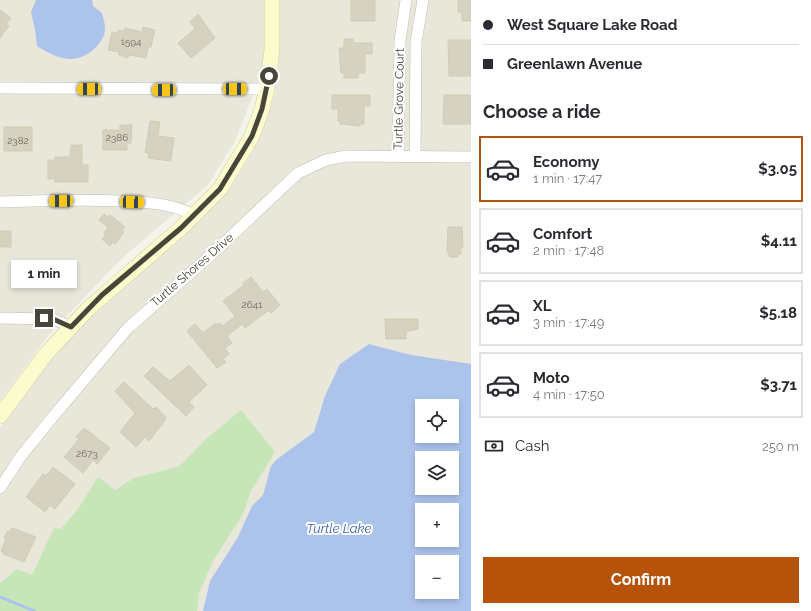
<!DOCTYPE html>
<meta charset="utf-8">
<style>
body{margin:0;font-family:Raleway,sans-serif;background:#f7f7f7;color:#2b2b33;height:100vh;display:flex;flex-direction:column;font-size:15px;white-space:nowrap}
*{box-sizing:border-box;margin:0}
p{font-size:13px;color:#7c7c81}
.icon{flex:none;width:22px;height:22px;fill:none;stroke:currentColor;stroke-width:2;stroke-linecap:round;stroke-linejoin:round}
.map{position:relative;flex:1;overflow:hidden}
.details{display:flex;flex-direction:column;background:#fff;width:340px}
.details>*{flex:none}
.hud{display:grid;align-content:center;height:88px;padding:0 12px;background:#fff}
.controls{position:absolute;left:415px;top:399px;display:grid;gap:8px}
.controls a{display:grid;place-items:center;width:44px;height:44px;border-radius:0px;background:#fff;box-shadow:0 2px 6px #0003;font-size:20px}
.end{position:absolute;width:18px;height:18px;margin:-9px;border:5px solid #484639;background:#fff;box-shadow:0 0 0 2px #fff}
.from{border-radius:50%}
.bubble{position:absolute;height:28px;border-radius:0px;background:#fff;box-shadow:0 2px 6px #0003;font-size:13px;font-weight:700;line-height:28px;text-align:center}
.car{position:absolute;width:12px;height:24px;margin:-12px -6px;border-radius:5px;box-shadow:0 0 3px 1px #0007;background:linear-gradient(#f5c518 24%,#345 0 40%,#f5c518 0 76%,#345 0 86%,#f5c518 0)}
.hud b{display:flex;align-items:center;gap:14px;height:38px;font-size:15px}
.hud b+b{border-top:1px solid #e1e1e2}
.hud i{width:10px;height:10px;background:#2b2b33}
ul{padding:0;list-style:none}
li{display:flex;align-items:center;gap:12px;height:66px;margin:0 8px 6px;padding:0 4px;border:2px solid #e1e1e2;border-radius:0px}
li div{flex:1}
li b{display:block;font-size:15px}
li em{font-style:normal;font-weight:700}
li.selected{border-color:#b45309}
li>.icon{width:36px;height:36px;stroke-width:1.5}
h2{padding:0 12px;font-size:18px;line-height:48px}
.pay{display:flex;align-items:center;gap:10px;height:44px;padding:0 12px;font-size:15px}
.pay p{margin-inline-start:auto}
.action{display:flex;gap:8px;margin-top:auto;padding:8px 12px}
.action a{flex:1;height:46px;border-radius:0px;background:#b45309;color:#fff;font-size:16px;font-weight:700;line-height:46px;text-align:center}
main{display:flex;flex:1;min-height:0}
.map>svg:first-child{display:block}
</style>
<main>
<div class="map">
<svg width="471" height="611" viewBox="0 0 471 611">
<rect width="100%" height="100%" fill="#f4f4eb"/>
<path fill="#e8e7da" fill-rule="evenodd" d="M0,0H265L264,61L262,73L235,141L208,185L120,260L47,337L0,401Z
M280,0H471V611H0V428L42,370L91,316L204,217L233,184L258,142L275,95L279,60ZM422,406H452V436H422ZM422,458H452V488H422ZM422,510H452V540H422ZM422,562H452V592H422Z"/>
<path fill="#c6e6b7" d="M241,410L275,452L251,491L243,514L213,561L199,593L197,611H0V583L17,569L32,575L54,528L61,529L78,509L98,477L115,490L134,478L180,466L206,439Z"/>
<path fill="#acc3ec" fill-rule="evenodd" d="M36,0H92L93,6L102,13C103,18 105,23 105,28C105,44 86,59 71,59C59,59 46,52 37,46L35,30L31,12Z
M369,344L411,355L471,364V611H203L210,581L238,537L252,506L263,495L271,466L276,460L314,432L325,396L340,364ZM422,406H452V436H422ZM422,458H452V488H422ZM422,510H452V540H422ZM422,562H452V592H422Z"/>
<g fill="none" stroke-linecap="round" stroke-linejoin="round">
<path stroke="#acc3ec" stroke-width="3" d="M0,597L34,611"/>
</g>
<path fill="#d6d2c1" stroke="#d0ccb5" d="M351,0H375V21H351Z
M458,0H471V21H462V12H458Z
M0,10L11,18L6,24L9,26L0,38Z
M198,14L215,38L191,58L178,43L195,29L190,22Z
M143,27L155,30L151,47H148L146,58L129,55L128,58L119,55V52L108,50L112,32L117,33L118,30L125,31V28L142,32Z
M344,39H353V43H372V54H365V73H358V78H344V73H341L339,48H344Z
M448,40H471V76H449Z
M332,95H370V106H364V124H360V126L340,124V121H338V109H332Z
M444,95H471V124H443Z
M150,121L160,122L158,136L174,138L171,161L148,158L149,153H145Z
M120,125H132L131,143H127V150H103V130H120Z
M4,127H32V151H4Z
M71,145H82V165H88V182H55V179H48V160H55V157H70Z
M104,214L108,217L110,215L125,227L122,230L124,232L115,244L113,242L110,246L102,239L106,235L104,233L108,227L99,220Z
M448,227H462L463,247H461V254H458V257H450L447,251Z
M0,231H11V247H0Z
M251,277L263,292L267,289L280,305L271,313L269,310L245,328L242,324L227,336L232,343L225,348L229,354L223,359L226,362L217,368L187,331L195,324L202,332H204L216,323L218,325L220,323L223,326L235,316L223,301L244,285L243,283Z
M385,319H418V329L406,332V339H386Z
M189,365L207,385L189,402L194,407L186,416L144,376L153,367L170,381Z
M124,382L153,409L156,407L165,416L166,419L149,441L145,437L136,447L120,432L135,413L115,391Z
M84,428L110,448L97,464L93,460L83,473L64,457L79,439L76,437Z
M53,467L75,484L55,509L50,505L45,512L26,497L43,474L46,476Z
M12,528L36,537L24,562L3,554L4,552L1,551L6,539L4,538L8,531L10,532Z"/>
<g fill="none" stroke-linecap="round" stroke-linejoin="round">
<g stroke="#c0beae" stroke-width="12">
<path id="street" d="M0,88L267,89
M398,156L400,41L406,0
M415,157L416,42L423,0
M0,202C40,201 80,199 120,201C146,202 170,203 194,215
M0,318L53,319L71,327
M0,488L21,456L56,413L128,328L211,255L298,173L326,160L346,156L471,157"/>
</g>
<g stroke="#cecc9c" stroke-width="16">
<path id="secondary" d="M0,416L45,355L88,309L181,228L220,189L252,136L262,109L267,89L272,49V0"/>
</g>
<use href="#street" stroke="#fff" stroke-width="11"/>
<use href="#secondary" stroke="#fbfbce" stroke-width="15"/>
</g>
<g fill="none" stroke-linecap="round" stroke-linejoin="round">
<path stroke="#484639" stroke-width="5" d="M44,318L53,319L71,327L102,295L181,228L220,189L252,136L262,109L269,76"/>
</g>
<g text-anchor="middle" stroke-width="4" stroke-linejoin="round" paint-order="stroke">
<g font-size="10" fill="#6c695b">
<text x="131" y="45">1594</text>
<text x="117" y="141">2386</text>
<text x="18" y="144">2382</text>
<text x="252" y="308">2641</text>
<text x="87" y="457">2673</text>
</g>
<g font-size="12" fill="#484639" stroke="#fff">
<text transform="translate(399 99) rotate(-89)" y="4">Turtle Grove Court</text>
<text transform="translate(192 270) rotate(-41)" y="4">Turtle Shores Drive</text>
</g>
<g font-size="13" font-style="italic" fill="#3861ae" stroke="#fff">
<text x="339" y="533">Turtle Lake</text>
</g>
</g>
</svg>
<div class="controls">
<a><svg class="icon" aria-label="locate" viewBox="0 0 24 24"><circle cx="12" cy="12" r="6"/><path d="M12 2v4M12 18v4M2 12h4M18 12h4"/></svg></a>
<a><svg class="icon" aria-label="layers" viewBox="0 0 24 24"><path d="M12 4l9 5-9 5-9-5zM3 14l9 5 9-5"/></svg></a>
<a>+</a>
<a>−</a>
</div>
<i class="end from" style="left:269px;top:76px"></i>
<i class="end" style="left:44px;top:318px"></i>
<div class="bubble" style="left:11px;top:260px;width:66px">1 min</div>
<i class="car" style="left:89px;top:89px;rotate:270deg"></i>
<i class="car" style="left:235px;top:89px;rotate:89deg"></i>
<i class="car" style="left:164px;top:90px;rotate:270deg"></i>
<i class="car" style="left:61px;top:201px;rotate:269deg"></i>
<i class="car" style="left:132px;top:202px;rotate:92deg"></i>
</div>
<section class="details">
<div class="hud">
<b><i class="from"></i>West Square Lake Road</b>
<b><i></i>Greenlawn Avenue</b>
</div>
<h2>Choose a ride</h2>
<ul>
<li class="selected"><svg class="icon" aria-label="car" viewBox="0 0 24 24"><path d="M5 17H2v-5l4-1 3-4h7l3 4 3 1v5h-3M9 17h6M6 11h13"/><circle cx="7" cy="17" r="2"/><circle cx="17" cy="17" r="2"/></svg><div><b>Economy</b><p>1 min · 17:47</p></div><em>$3.05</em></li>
<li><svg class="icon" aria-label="car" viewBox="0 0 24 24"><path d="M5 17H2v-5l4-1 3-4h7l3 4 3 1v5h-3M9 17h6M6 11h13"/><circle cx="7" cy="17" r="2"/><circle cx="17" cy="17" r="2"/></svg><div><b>Comfort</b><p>2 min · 17:48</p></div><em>$4.11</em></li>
<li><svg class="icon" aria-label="car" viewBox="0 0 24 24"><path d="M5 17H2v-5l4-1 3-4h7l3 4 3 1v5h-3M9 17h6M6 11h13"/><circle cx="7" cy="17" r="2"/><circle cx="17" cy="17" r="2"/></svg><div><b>XL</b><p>3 min · 17:49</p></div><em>$5.18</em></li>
<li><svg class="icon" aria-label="car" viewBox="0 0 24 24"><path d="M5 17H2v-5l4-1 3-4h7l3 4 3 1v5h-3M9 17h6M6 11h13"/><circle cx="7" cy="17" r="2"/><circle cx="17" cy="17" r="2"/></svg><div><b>Moto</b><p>4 min · 17:50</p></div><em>$3.71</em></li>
</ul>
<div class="pay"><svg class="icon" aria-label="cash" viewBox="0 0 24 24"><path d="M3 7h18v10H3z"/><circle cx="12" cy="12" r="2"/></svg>Cash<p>250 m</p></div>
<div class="action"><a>Confirm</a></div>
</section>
</main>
